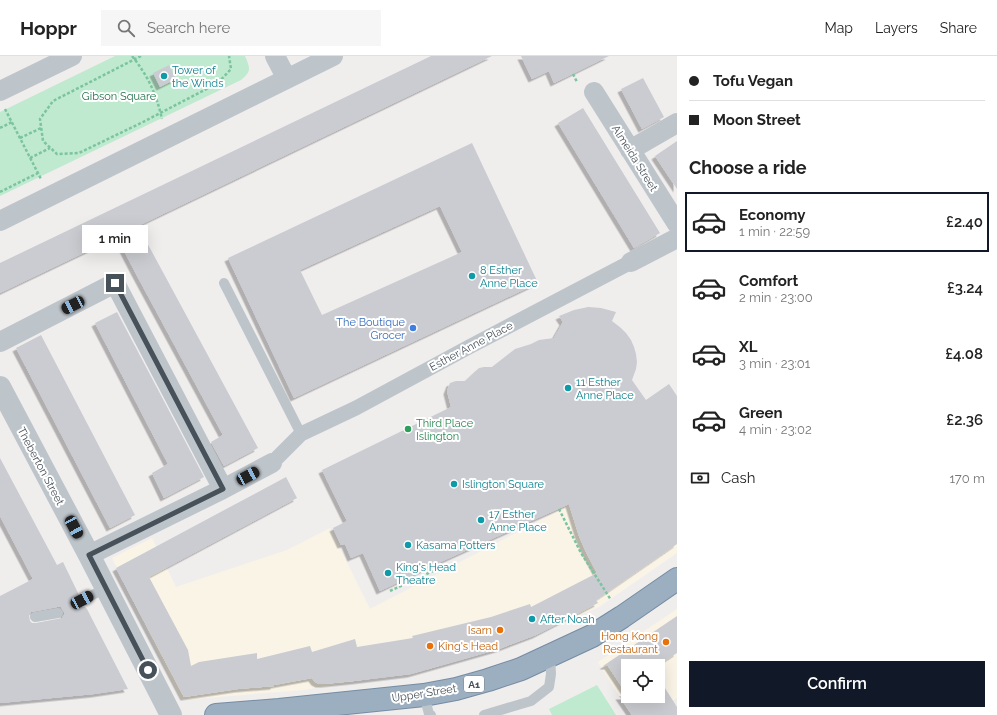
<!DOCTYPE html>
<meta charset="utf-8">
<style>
body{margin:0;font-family:Raleway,sans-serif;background:#f6f6f6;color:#222;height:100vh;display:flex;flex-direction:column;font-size:15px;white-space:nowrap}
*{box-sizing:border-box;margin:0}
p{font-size:13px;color:#767676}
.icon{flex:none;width:22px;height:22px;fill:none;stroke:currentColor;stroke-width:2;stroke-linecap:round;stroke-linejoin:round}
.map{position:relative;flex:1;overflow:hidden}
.sheet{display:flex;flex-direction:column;background:#fff;width:320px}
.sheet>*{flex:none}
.top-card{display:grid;align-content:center;height:88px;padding:0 12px;background:#fff}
.buttons{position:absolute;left:621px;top:603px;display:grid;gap:8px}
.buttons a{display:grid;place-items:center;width:44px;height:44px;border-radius:0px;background:#fff;box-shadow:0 4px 16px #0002;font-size:20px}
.end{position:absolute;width:18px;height:18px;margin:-9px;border:5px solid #475159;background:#fff;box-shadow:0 0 0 2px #fff}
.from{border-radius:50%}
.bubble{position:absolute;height:28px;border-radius:0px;background:#fff;box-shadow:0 4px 16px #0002;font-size:13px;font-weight:600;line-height:28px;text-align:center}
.car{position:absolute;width:12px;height:24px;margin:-12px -6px;border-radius:5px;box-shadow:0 0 3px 1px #0007;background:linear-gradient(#222 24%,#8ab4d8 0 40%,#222 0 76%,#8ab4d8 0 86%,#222 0)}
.top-card b{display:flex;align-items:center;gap:14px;height:38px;font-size:15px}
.top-card b+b{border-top:1px solid #e0e0e0}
.top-card i{width:10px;height:10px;background:#222}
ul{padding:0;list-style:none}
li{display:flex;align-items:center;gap:12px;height:60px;margin:0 8px 6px;padding:0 4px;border:2px solid transparent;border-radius:0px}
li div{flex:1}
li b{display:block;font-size:15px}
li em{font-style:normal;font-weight:600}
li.current{border-color:#111827}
li>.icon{width:36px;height:36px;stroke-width:1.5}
h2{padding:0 12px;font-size:18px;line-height:48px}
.pay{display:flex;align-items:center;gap:10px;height:44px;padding:0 12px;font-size:15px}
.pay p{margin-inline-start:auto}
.primary-button{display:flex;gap:8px;margin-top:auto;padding:8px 12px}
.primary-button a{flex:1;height:46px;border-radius:0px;background:#111827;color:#fff;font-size:16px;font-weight:600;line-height:46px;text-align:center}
header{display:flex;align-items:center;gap:24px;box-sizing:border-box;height:56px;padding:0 20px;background:#fff;border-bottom:1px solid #e0e0e0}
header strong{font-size:19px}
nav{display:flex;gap:22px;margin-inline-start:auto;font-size:14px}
.search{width:280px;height:36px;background:#f6f6f6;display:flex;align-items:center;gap:10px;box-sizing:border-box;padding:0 14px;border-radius:0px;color:#767676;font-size:15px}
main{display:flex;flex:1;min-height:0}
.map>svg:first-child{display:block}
</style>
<header>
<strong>Hoppr</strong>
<div class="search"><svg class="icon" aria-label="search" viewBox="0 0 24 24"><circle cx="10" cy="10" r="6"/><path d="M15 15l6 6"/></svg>Search here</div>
<nav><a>Map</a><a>Layers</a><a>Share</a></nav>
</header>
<main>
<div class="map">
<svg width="677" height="659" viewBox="0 0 677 659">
<defs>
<filter id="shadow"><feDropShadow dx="-3.5" dy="3.5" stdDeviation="0" flood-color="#0004"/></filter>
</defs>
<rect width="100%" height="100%" fill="#f0eded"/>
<path fill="#faf4e7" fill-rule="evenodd" d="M677,373V497L599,551L512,588L499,593L373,622L304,634L181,644L112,502L152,482L176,531L287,494L330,472L370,553L579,444Z
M677,553V642L650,659H631L598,606ZM628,610H658V640H628Z"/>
<path fill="#bfeacf" d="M115,0H245C250,12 252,15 241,24L0,140V56Z
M597,629L616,659H552L549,653Z"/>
<path fill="#caccd1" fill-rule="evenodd" filter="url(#shadow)" d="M431,0H492L138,170L258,392L224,410L211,386L223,379L135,216L117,181L0,237V207Z
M521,0H609L554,27L549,15L532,23Z
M169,9L176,23L160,31L153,17Z
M643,22L664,61L642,73L621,33Z
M583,52L660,177L634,192L558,67Z
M677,85V133L655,100Z
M472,87L538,227L294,342L228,202ZM440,150L462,196L322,259L300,214Z
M588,251L601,252L616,256L612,265L621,272L626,277L631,284L634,291L636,298L637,306L636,313L632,324L646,344L669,328L677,340V488L596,544L598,547L536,579L499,593L411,618L354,625L324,628H319L315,626L312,622L274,629V630L238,633L184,641L116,512L286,421L297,442L149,521L188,594L191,610L199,606L257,597V603L310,590L312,596L355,583L357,591L413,582L412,580L491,561L530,548L531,551L597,517L586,496L579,480L569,448L434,509L380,535L363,497L351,502L345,488L341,489L333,472L347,465L322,414L451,351L447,335L450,327L456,325H465L479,312L484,311H492L515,293L531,288L539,284L554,282L563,266L559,260L574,254Z
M117,256L204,421L164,442L152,417L168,408L95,267Z
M41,279L135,459L110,472L16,292Z
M0,402L57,509L63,506L79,539L76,542V548L79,551H85L87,553L128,633L94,638L0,647V540L33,523L0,460ZM57,551H61L64,556V559L62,562L36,567H32L30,565L29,559L31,556Z
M677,560V597L657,610H628V640H658V621L677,651V659H632L619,640H628L608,610H603Z"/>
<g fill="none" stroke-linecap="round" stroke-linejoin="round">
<g stroke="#758ca3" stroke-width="24">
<path id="trunk" d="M216,659L279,654L424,639L456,633L488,624L521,613L592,580L622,561L677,523"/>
</g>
<path stroke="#7bc49f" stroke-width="2.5" stroke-dasharray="3 2" stroke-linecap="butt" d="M132,0C148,20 156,37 162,63
M141,0L53,45L40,63L43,85L57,98L79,97L143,66L218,27L231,13L229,0
M573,18L577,26
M5,53L41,123
M0,72L12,66
M20,82L41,72
M30,102L50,92
M0,136L38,117
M559,453L581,497L611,544
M390,535L433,515"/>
<path stroke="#bdc5cb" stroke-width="10" d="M224,227L301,378
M82,545L105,532
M35,561L58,557
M424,639L429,658L431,659
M484,659L531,645L549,631L551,618L550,600"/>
<path stroke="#bdc5cb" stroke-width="15" d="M272,407L301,378L356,352L469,291L631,206"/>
<path stroke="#bdc5cb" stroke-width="20" d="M275,0L287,23
M0,35L72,0
M594,36L677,168
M630,94L677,67
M0,165L333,0
M631,206L677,182
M0,286L115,227L223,433
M89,499L223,433L272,407"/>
<path stroke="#bdc5cb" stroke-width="22" d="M0,331L89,499L171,659"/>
<use href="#trunk" stroke="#9cafc0" stroke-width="22"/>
</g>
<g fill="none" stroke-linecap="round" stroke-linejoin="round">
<path stroke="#475159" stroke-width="5" d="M115,227L223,433L89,499L148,614"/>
</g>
<g fill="#0f9aa8" stroke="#fff" stroke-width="1.5">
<circle cx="164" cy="20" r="4"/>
<circle cx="472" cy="220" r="4"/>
<circle cx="568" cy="332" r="4"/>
<circle cx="454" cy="428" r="4"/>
<circle cx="481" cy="464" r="4"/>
<circle cx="408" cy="489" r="4"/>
<circle cx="388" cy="517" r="4"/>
<circle cx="532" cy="563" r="4"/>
</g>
<circle fill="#3f7fe0" stroke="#fff" stroke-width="1.5" cx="413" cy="272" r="4"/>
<circle fill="#2e9e5b" stroke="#fff" stroke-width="1.5" cx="408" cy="373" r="4"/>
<g fill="#e8710a" stroke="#fff" stroke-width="1.5">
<circle cx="500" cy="574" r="4"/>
<circle cx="666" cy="586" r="4"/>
<circle cx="430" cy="590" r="4"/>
</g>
<g text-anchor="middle" stroke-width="4" stroke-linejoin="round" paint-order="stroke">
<rect fill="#fff" stroke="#7e858b" stroke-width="1" x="464" y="620" width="20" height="16" rx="3"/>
<g font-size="10" font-weight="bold" fill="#475159">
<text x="474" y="632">A1</text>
</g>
<g font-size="11" fill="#0d838f" stroke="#fff" text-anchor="start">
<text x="172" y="18">Tower of<tspan x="172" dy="13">the Winds</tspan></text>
<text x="480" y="218">8 Esther<tspan x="480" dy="13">Anne Place</tspan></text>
<text x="576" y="330">11 Esther<tspan x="576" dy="13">Anne Place</tspan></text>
<text x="462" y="432">Islington Square</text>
<text x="489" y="462">17 Esther<tspan x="489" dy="13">Anne Place</tspan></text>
<text x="416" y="493">Kasama Potters</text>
<text x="396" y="515">King's Head<tspan x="396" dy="13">Theatre</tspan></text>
<text x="540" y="567">After Noah</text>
</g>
<g font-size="11" fill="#1f7247" stroke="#fff">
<text x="119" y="44">Gibson Square</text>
</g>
<g font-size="11" fill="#475159" stroke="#fff">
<text transform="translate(635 102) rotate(58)" y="4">Almeida Street</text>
<text transform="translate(471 290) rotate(-28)" y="4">Esther Anne Place</text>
<text transform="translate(41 410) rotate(62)" y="4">Theberton Street</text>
<text transform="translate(424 637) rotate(-9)" y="4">Upper Street</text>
</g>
<g font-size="11" fill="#366cbe" stroke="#fff" text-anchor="end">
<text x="405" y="270">The Boutique<tspan x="405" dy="13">Grocer</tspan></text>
</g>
<g font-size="11" fill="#27864d" stroke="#fff" text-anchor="start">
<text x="416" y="371">Third Place<tspan x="416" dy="13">Islington</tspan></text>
</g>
<g font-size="11" fill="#c56008" stroke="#fff" text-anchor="end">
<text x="492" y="578">Isarn</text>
<text x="658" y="584">Hong Kong<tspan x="658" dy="13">Restaurant</tspan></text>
<text x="438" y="594" text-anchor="start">King's Head</text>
</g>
</g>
</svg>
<div class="buttons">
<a><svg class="icon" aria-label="locate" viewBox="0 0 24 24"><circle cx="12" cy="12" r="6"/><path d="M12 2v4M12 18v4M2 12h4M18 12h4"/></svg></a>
</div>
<i class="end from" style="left:148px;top:614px"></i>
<i class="end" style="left:115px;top:227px"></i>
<div class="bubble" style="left:82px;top:169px;width:66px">1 min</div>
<i class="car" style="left:73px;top:249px;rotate:243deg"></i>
<i class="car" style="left:248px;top:420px;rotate:62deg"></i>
<i class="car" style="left:74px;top:471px;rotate:152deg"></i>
<i class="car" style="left:82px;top:544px;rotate:62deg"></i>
</div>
<section class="sheet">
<div class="top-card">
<b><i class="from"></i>Tofu Vegan</b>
<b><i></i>Moon Street</b>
</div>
<h2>Choose a ride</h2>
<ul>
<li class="current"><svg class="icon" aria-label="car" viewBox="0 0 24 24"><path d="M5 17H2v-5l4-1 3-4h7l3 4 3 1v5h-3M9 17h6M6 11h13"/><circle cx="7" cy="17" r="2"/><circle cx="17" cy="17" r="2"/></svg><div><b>Economy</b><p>1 min · 22:59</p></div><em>£2.40</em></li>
<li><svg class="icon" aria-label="car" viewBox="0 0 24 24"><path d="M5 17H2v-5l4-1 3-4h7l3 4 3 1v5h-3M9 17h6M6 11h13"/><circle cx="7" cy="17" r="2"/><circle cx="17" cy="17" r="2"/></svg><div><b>Comfort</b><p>2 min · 23:00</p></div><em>£3.24</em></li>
<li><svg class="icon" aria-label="car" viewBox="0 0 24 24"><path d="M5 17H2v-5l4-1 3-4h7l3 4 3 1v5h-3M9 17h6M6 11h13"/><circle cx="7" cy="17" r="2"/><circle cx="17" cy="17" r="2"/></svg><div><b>XL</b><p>3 min · 23:01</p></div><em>£4.08</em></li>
<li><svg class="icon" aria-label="car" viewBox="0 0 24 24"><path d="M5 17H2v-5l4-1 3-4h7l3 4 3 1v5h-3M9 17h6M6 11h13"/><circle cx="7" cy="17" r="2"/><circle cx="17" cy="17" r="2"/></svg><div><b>Green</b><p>4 min · 23:02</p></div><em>£2.36</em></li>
</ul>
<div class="pay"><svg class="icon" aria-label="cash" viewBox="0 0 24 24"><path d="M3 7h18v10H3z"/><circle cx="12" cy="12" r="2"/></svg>Cash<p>170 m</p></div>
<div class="primary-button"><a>Confirm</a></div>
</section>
</main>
